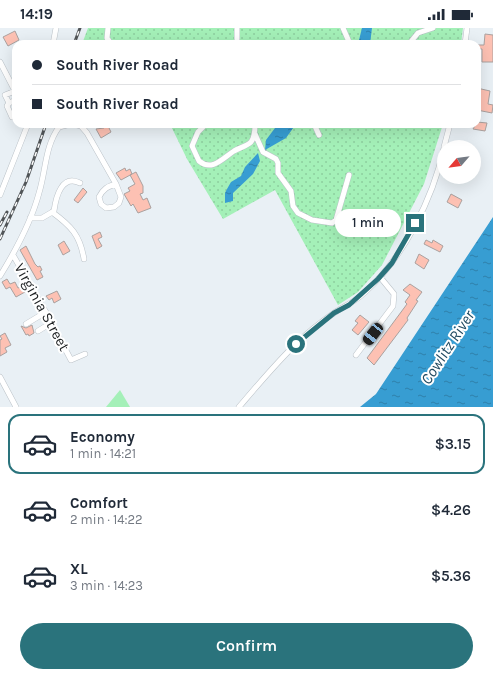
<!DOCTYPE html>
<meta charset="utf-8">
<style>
body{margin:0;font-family:Karla,sans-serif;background:#f6f6f7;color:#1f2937;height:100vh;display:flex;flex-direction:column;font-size:15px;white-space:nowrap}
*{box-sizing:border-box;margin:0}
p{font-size:13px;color:#747a83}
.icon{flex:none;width:22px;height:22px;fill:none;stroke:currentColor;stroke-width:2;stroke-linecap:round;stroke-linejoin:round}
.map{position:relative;height:379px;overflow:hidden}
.details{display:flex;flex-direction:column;background:#fff;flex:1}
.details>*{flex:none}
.top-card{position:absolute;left:12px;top:12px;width:469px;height:88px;border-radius:12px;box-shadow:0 4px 16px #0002;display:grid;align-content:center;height:88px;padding:0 20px;background:#fff}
.needle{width:26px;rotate:242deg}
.tools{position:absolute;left:437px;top:112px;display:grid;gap:8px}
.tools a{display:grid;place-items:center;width:44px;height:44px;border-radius:50%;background:#fff;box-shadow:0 4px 16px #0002;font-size:20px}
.end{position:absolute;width:18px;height:18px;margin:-9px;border:5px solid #2a737c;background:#fff;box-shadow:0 0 0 2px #fff}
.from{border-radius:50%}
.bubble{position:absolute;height:28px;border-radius:14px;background:#fff;box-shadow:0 4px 16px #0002;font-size:13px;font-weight:600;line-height:28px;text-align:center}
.car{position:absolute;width:12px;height:24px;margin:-12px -6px;border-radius:5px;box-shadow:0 0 3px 1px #0007;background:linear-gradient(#222 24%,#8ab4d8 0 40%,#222 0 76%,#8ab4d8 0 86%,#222 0)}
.top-card b{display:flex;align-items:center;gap:14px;height:38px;font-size:15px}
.top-card b+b{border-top:1px solid #e0e1e3}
.top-card i{width:10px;height:10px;background:#1f2937}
ul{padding:7px 0 0;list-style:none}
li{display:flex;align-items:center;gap:12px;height:60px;margin:0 8px 6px;padding:0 12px;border:2px solid transparent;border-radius:12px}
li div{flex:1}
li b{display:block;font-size:15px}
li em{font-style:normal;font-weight:600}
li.selected{border-color:#2a737c}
li>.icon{width:36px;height:36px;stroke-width:1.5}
.cta{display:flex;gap:8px;margin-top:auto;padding:8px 20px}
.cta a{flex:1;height:46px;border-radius:24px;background:#2a737c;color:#fff;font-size:16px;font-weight:600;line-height:46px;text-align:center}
.status{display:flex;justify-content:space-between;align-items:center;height:28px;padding:0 20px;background:#fff;direction:ltr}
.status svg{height:11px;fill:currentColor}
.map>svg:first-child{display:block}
</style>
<div class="status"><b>14:19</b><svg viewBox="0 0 49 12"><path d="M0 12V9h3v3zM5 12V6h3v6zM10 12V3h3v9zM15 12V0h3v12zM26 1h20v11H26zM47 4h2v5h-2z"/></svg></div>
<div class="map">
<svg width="493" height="379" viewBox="0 0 493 379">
<defs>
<pattern id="grass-dots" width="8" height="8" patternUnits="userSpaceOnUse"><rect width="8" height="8" fill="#a4f0b8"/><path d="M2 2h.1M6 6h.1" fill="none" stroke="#8dce9e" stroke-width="1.8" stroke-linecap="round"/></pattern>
<pattern id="water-ripples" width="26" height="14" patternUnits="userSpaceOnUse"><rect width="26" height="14" fill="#379dd2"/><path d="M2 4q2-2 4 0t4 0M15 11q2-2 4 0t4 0" fill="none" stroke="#2e80aa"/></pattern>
</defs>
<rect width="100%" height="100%" fill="#e9f0f5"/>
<path fill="url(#grass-dots)" d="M88,0H463L461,16H82Z
M170,96H443L424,156L382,237L358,264L338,277L275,162L223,191L187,131Z"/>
<path fill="#a4f0b8" d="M120,362L130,379H106Z"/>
<path fill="url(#water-ripples)" d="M362,0H372L370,16H358Z
M278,96H296L286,110L265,122L266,112Z
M258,125L260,133L253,146L233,165V173L225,175V165L227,161L231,154L241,148L245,139Z
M493,189V379H360L376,366Z"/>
<path fill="#fdc1b3" stroke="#aaa19f" d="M15,3L19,12L8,18L3,9Z
M485,6L493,7V34H482V21H478V17H484Z
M477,60L490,63L488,76L493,77L492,85L477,82Z
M477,94L487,95L485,103L473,101Z
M107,96L111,104L101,110L96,101L104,100Z
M125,140L126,143L130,141L132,146L121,152L116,145Z
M136,144L143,158V165L140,166L143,172L147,170L151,180L138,185L133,176L131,178L124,166L130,163L128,160L135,156L130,147Z
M83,160L87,164L78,175L74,172Z
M451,166L462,172L458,180L447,174Z
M100,204L102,209L98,211L102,218L97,221L92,208Z
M426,212L432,215L433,212L443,218L440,224L424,216Z
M64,213L70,223L63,227L58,217Z
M26,218L35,236L38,239L40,238L42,242L40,243L43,249L37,252L20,222Z
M419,226L429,232L424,241L415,235Z
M7,251L10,256L15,254L18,260L22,259L25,264L16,269L10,259L6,261L2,254Z
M410,256L422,264L416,272L418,273L407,290L408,292L374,337L367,330L407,276L405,274L410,267L403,262Z
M57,263L61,271L54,275L52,270L49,272L46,268Z
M360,287L369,294L358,307L352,302L358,295L355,293Z
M32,297L34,305L29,308L28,306L26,307L21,298L26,300Z
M5,305L11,317L5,320L7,324L0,328V312L2,311L0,308Z"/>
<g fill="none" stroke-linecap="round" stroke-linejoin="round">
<g stroke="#bbc2c8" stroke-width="6">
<path id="minor" d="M108,0L107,10L111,16
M237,0V11
M343,0L350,16
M53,16L56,0
M409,16L418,5L433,0
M465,16L467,0
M0,34L16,65
M15,63L5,67L9,75L16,72
M9,75L7,78L12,89
M73,96L81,98L87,105L116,156L121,169L119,175L114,179L106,180L101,176L99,169C103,161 108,158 116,156
M97,96H102
M206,96L198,104L192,118L199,133C212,144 223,130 234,123C239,120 247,118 251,114C255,109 255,102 255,96
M314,96L319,107
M255,106L263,124L276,131L278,135V145L291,163L293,178L298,185L312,192L332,195L336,192L349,147
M444,119L450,96
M0,167L28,96
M52,184C71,198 80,207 84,231
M30,190H42L54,183C56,168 62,146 80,155
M13,227L44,281L71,332L85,326
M0,248C16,222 31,195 39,165C46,142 45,118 59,99L71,96
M26,296L46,284
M38,303L51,295
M356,327L393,278L394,266L380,249
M0,349L16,379
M239,379C257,358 276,335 296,316C307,305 321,294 334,285C344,278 355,274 364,265C403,231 433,170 444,120"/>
</g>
<use href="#minor" stroke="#fff" stroke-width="5"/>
<g stroke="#515558" stroke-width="3">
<path id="rail" d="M74,16L80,0
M0,197L7,184
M0,211L26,154L46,96"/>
</g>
<use href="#rail" stroke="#fff" stroke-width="1.5" stroke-dasharray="4.5" stroke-linecap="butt"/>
</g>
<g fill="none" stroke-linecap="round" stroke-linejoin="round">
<path stroke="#2a737c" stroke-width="5" d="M296,316L334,285L349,277L378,251L392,235L415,195"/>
</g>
<g text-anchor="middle" stroke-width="4" stroke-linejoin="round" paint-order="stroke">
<g font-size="15" fill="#1d2022" stroke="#fff">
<text transform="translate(42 279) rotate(61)" y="5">Virginia Street</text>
</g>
<g font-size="16" font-style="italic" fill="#224b62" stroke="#fff">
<text transform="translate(447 319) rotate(-57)" y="6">Cowlitz River</text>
</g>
</g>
</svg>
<div class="tools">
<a><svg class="needle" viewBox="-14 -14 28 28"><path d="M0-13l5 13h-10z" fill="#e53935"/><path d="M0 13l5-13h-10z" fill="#747a83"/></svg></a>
</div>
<i class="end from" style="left:296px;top:316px"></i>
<i class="end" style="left:415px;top:195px"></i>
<div class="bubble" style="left:335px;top:181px;width:66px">1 min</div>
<i class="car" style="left:373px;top:306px;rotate:218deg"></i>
<div class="top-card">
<b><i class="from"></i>South River Road</b>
<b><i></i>South River Road</b>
</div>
</div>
<section class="details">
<ul>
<li class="selected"><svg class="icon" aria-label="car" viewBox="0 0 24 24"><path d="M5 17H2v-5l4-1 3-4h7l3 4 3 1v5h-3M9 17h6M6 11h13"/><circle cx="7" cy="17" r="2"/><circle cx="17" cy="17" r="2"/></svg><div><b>Economy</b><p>1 min · 14:21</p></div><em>$3.15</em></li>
<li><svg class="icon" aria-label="car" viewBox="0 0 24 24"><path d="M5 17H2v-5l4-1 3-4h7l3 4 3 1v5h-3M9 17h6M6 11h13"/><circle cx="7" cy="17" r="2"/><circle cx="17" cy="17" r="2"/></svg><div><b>Comfort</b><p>2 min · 14:22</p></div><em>$4.26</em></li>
<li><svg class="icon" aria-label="car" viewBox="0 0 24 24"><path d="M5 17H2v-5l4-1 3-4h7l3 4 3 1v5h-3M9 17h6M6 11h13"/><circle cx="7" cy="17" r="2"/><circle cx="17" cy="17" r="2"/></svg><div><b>XL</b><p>3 min · 14:23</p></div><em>$5.36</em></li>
</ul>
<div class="cta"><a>Confirm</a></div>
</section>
